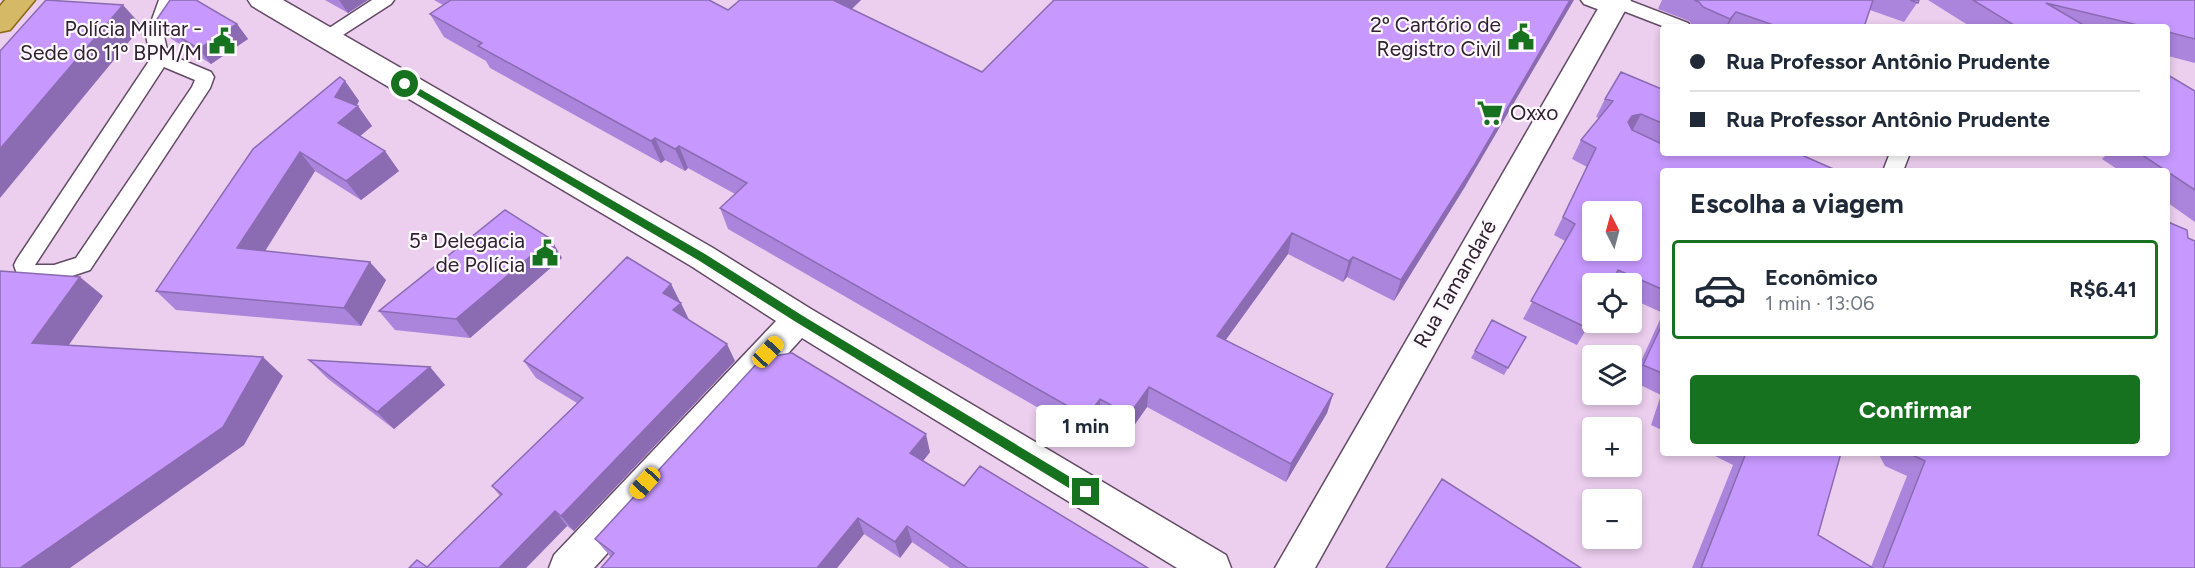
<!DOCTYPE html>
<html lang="pt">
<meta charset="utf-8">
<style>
body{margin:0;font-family:Figtree,sans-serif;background:#f2f2f3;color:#1f2937;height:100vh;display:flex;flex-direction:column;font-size:22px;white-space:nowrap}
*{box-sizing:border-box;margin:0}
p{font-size:20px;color:#747a83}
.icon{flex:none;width:33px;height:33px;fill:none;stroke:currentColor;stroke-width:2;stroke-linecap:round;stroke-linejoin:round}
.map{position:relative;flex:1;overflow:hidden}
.sheet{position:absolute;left:1660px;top:168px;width:510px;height:288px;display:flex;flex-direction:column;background:#fff;border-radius:6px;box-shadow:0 3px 9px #0003}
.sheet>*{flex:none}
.hud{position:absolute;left:1660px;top:24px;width:510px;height:132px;border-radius:6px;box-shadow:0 3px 9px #0003;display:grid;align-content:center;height:132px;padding:0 30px;background:#fff}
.needle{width:39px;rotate:354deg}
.tools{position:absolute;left:1582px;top:201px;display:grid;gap:12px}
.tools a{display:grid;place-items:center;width:60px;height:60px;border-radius:6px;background:#fff;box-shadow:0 3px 9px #0003;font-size:30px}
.end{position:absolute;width:27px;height:27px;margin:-14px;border:8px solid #17721f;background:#fff;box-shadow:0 0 0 3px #fff}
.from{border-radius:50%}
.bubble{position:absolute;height:42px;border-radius:6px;background:#fff;box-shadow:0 3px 9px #0003;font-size:20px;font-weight:700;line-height:42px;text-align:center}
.car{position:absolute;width:18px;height:36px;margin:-18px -9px;border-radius:8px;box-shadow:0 0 4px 2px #0007;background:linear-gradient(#f5c518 24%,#345 0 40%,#f5c518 0 76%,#345 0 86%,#f5c518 0)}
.hud b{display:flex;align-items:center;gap:21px;height:57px;font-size:22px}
.hud b+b{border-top:2px solid #e0e1e3}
.hud i{width:15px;height:15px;background:#1f2937}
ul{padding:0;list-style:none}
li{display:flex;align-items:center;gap:18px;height:99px;margin:0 12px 9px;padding:0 18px;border:3px solid transparent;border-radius:6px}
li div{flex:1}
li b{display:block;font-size:22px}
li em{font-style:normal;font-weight:700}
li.current{border-color:#17721f}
li>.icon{width:54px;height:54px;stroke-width:1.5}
h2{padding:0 30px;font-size:27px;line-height:72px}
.button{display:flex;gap:12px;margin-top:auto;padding:12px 30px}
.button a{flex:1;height:69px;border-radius:6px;background:#17721f;color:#fff;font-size:24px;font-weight:700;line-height:69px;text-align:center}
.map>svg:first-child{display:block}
</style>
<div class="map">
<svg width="2195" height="568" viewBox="0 0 2195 568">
<rect width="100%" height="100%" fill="#ecceee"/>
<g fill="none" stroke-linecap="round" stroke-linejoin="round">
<g stroke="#634a65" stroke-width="3">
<path id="service" d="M159,0H177L164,36L168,54L211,72L214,77L210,88L90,270L54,282L39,283L18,277L14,265L17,259L151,58L146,36ZM164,67L195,80L192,87L76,258L54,265H35Z
M372,0H394L391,4L332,42H320L317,38L320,34Z
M1581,0H1628L1688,23L1691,27H1665L1621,10L1613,15L1584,4Z
M1890,153H1910L1903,171H1883Z"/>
</g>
<g stroke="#634a65" stroke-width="3">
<path id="minor" d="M248,0H283L713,248L811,309L1226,555L1231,568H1177L802,338L594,568H549L554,555L776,321L691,266L252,6Z"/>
</g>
<g stroke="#634a65" stroke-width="3">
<path id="tertiary" d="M1603,0H1631L1315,568H1275Z"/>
</g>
<g stroke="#896610" stroke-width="3">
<path id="primary" d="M5,0H35L10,30L0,32V6Z"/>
</g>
<use href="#service" fill="#fff" fill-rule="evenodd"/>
<use href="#minor" fill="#fff" fill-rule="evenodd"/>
<use href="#tertiary" fill="#fff" fill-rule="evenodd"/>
<use href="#primary" fill="#d6b966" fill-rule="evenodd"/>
</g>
<path fill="#ab84db" d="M325,0H368L348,13Z
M434,0H709L728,10L740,0H861L852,9L982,72L1466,185L1394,301L1347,277L1343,282L1288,254L1225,341L1333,394L1327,413L1286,482L1147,407L1128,434L1100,418L1087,436L728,229L720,208L735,194L688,168L685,171L665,160L661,163L490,68L486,61L444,37L430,14L443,5Z
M1662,0H1919L1904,22L1870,10L1864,27H1695L1693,26L1689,21L1658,9Z
M1928,0H2195V63L2168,56V27H1971Z
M155,22L237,24L248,39L211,64L167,36Z
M345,81L359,101L357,105L372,126L360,136L399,171L361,200L315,171L265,251L386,280L361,326L176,310L156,291Z
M2195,91V222L2168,203V171H2120L2102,159L2108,153H2168Z
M1664,94V153H1797L1664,171V431L1651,425L1661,395L1632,381L1663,313L1632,299V284H1593L1587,328L1577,345L1523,319L1565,241L1554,235L1587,167L1572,159L1581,140L1599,118L1596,117L1605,99Z
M2188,238L2195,568H1692L1733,465L1709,453H1841L1818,535L1871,567L1907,476L1885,466L1878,453H2168Z
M562,258L470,338L395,330L379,311Z
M671,284L689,320L735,361L574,531L567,526L526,568H409L427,567L500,496L492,486L577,403L536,378L524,361Z
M1526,337L1504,375L1471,358L1475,351Z
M309,360L430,367L445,385L394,429L327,378Z
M930,452L923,461L964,486L1148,568H950L912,542L900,558L864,534L837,568H601L611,557L595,539Z"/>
<path fill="#8b6bb2" d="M339,0H368L348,13Z
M832,0H861L837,22Z
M1570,0H1574L1466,185L1394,301L1401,280Z
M123,5L142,26L0,198V149Z
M1736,12L1727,27H1725L1730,19Z
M237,24L248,39L211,64L199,49Z
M345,81L359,101L355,108L358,106L372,126L352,143L338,123L335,97Z
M1641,114L1631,133L1628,122L1632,116Z
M655,138L665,160L661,163L651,141Z
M679,146L688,168L685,171L675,149Z
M385,151L399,171L361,200L346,181Z
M300,152L315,171L255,267L237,248Z
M1292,233L1288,254L1214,356L1217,336Z
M551,239L562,258L470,338L456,319Z
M1353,257L1347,277L1343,282L1349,261Z
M370,262L386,280L361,326L344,308Z
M80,277L103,296L57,362L32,343Z
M671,284L680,302L672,311L663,293Z
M681,303L689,320L673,310Z
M727,344L735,361L574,531L561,516Z
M263,357L283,376L244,445L70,568H20Z
M430,367L445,385L394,429L377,412Z
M1149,387L1147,407L1128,434L1129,415Z
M1333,394L1327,413L1286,482L1291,464Z
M1100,399V418L1087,436V417Z
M926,434L930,452L915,471L910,453Z
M555,511L567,526L526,568H499Z
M858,518L864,534L837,568H817Z
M907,526L912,542L900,558L895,542Z"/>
<path fill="#c799ff" stroke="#8b6bb2" stroke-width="1.5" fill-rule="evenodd" d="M46,0L123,5L0,149V51Z
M170,0H196L237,24L199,49L155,22Z
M451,0H709L728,10L740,0H833L982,72L1054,0H1570L1475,164L1401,280L1353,257L1349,261L1292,233L1217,336L1333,394L1291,464L1149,387L1129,415L1100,399L1087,417L720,208L747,183L679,146L675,149L655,138L651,141L478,46L482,43L430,14Z
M1694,0H1873L1864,27H1779L1736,12L1730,19L1703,7L1699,2Z
M1910,0H1919L1918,3Z
M1973,0H2195V39L2168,32V27H2146L2046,3L2087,27H2017Z
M1621,72L1664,90L1663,94H1664V124L1641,114L1632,116L1628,122L1632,130L1664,145V153H1682L1686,155H1715L1717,153H1797L1838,171H1664V290L1618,270L1611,284H1593V318L1587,328L1531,301L1575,224L1563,217L1596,148L1581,140L1613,101L1605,99ZM1593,212H1632V250H1593Z
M2168,75L2195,91V190L2139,153H2168Z
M340,77L345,81L335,97L358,106L338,123L385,151L346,181L300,152L237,248L370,262L344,308L156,291L253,149Z
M505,210L551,239L456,319L379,311Z
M2168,222L2187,230L2188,238L2195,241V568H1883L1925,461L1908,453H2168Z
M627,257L671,284L663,293L681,303L673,310L727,344L561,516L555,511L499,568H409L417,560L427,567L502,494L492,486L583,398L524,361Z
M0,271L80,277L32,343L263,357L223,427L20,568H0Z
M1492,320L1526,337L1508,368L1475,351Z
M1664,320V374L1643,365Z
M792,353L926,434L910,453L964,486L980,466L1148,568H968L907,526L895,542L858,518L817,568H601L614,553L595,539L762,358Z
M309,360L430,367L377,412Z
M1746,453H1841L1818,535L1873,568H1701Z
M1442,479L1581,568H1386Z"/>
<path fill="#17721f" d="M402,82H408L705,254L803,316L1090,489V496H1082L796,322L698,260L402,86Z"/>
<defs>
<g id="civic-bare" transform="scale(2.07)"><path d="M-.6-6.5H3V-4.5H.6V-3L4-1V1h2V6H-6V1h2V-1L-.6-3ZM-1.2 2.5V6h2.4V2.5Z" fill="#17721f" stroke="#fff8ff" stroke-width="2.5" paint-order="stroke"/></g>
<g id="supermarket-bare" transform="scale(2.07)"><path d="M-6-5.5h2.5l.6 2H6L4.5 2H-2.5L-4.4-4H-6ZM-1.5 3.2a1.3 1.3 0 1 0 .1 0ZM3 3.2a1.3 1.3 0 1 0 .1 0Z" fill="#17721f" stroke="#fff8ff" stroke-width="2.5" paint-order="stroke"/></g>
</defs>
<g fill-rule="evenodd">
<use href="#civic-bare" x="1521" y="37"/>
<use href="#civic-bare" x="222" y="41"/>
<use href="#supermarket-bare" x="1490" y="113"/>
<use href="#civic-bare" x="545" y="253"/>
</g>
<g text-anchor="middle" stroke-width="4.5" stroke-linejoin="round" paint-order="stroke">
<g font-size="21" fill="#2e232f" stroke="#fff8ff" text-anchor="end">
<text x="1501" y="32">2º Cartório de<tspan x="1501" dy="24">Registro Civil</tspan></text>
<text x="202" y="36">Polícia Militar -<tspan x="202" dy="24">Sede do 11º BPM/M</tspan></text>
<text x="1510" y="120" text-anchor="start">Oxxo</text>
<text x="525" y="248">5ª Delegacia<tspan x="525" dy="24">de Polícia</tspan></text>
</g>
<g font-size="21" fill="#2e232f" stroke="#fff8ff">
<text transform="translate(1455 284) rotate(-60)" y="7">Rua Tamandaré</text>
</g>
</g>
</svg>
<div class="tools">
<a><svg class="needle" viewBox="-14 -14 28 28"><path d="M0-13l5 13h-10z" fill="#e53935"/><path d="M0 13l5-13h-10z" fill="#747a83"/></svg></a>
<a><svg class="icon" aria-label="locate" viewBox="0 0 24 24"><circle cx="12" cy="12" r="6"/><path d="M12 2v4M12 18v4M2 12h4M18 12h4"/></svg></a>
<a><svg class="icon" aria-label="layers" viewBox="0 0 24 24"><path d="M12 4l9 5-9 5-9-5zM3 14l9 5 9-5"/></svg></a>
<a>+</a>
<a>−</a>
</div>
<i class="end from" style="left:405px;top:84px"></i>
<i class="end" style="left:1086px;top:492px"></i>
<div class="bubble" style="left:1036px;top:405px;width:99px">1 min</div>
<i class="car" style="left:768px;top:352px;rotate:43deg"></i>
<i class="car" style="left:645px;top:483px;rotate:222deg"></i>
<div class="hud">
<b><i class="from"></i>Rua Professor Antônio Prudente</b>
<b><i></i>Rua Professor Antônio Prudente</b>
</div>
<section class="sheet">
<h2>Escolha a viagem</h2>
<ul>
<li class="current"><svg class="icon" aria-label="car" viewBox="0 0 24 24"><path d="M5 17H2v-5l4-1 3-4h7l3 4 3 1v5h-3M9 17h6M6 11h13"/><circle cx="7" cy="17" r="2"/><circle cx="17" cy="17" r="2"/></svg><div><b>Econômico</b><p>1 min · 13:06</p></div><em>R$6.41</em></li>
</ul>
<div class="button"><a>Confirmar</a></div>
</section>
</div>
